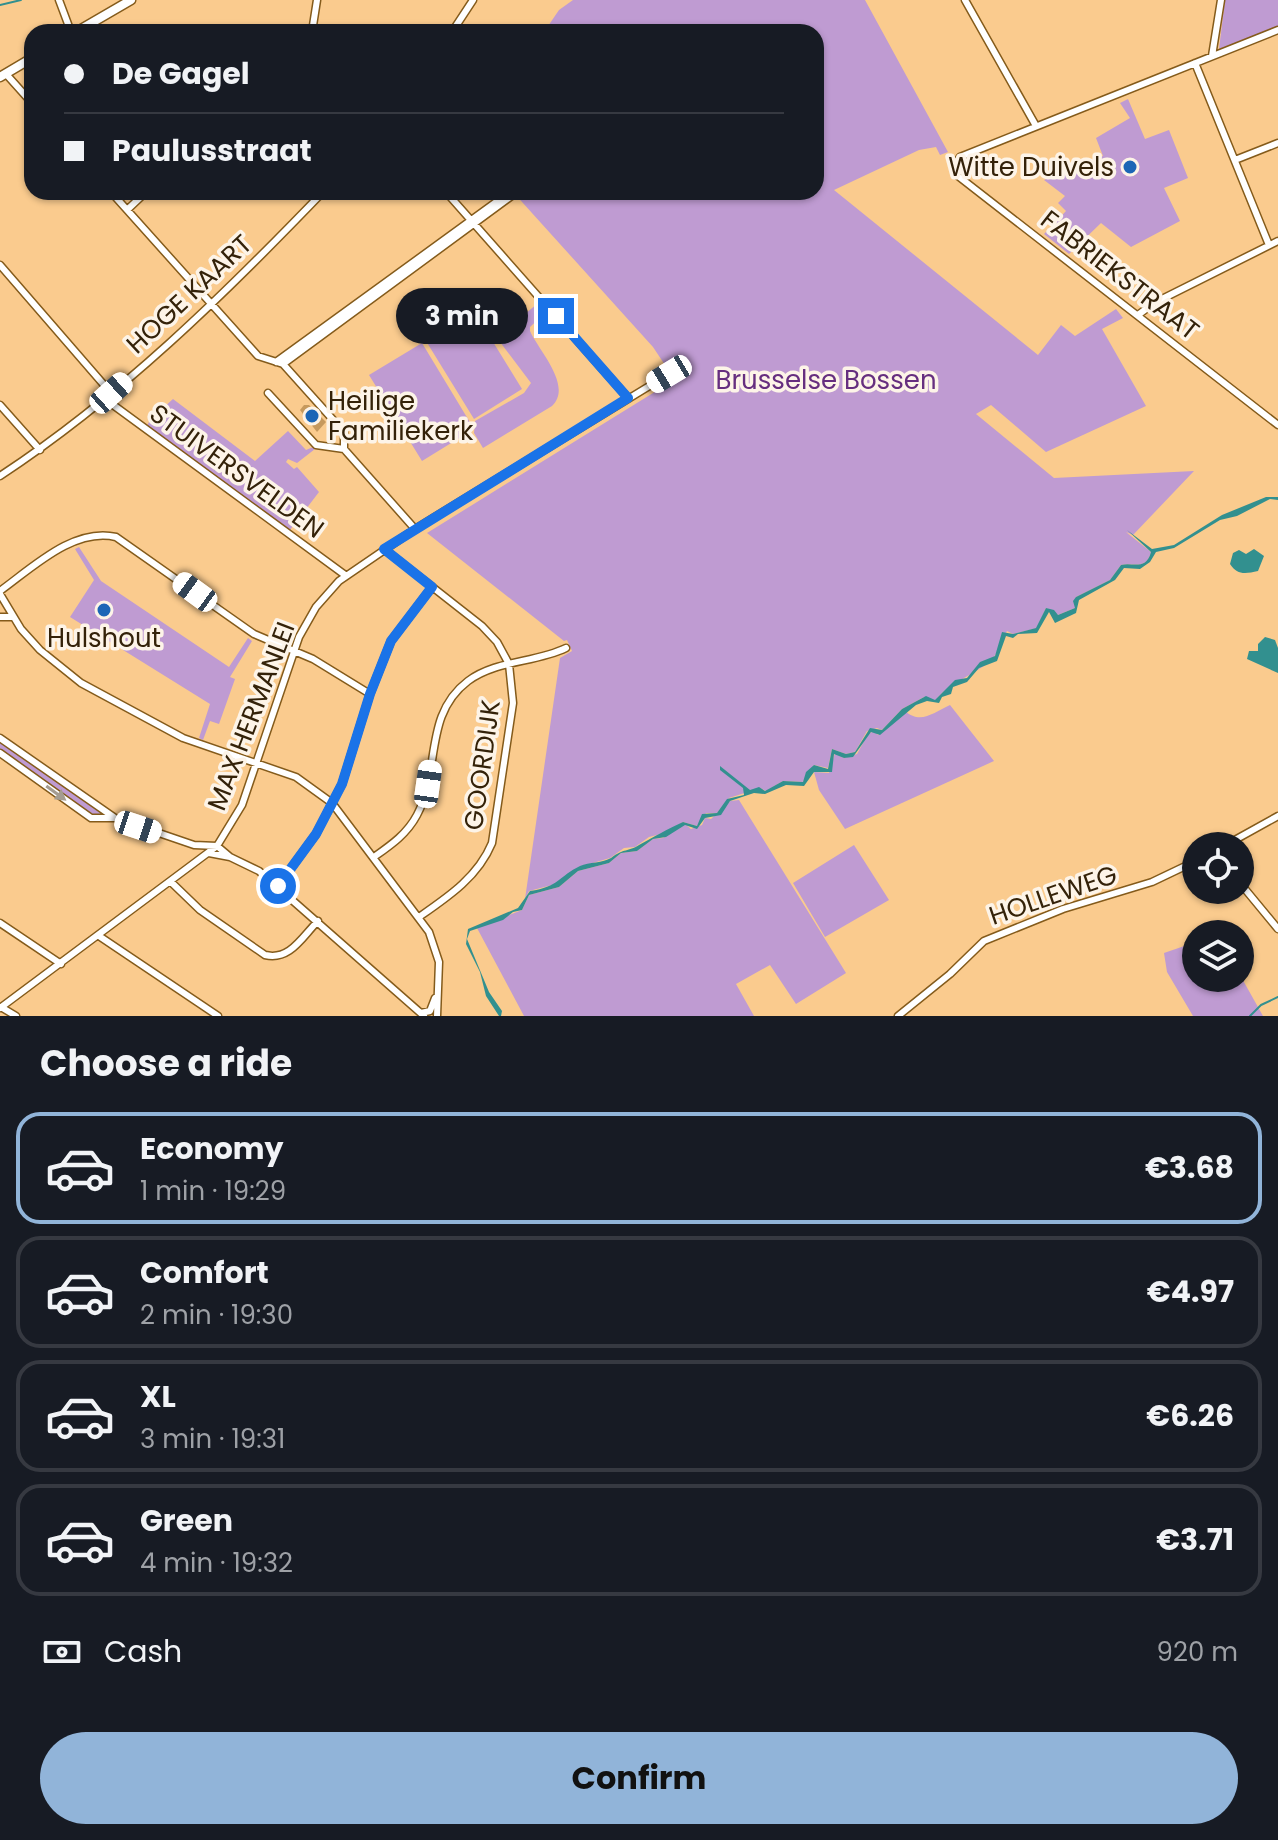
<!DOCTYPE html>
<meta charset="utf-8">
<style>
body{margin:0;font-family:Poppins,sans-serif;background:#20242c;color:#f1f3f6;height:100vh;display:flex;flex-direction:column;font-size:30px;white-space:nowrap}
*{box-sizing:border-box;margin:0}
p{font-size:26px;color:#9ea1a6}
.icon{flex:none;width:44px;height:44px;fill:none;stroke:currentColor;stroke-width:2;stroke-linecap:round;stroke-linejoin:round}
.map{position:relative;height:1016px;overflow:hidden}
.side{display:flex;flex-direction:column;background:#171b24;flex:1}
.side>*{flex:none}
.hud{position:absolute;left:24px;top:24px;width:800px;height:176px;border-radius:24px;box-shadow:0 2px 6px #0004;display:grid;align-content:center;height:176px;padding:0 40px;background:#171b24}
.buttons{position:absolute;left:1182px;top:832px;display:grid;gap:16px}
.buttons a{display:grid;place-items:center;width:72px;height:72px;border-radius:50%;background:#171b24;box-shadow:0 2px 6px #0004;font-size:40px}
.end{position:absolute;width:36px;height:36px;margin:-18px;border:10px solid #1a73e8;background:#fff;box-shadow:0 0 0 4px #fff}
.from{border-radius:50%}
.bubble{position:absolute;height:56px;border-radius:28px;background:#171b24;box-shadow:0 2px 6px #0004;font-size:26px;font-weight:700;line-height:56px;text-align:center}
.car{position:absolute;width:24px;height:48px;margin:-24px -12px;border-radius:10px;box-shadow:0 0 6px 2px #0007;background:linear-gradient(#fff 24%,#345 0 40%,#fff 0 76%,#345 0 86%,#fff 0)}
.hud b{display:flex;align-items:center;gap:28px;height:76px;font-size:30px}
.hud b+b{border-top:2px solid #363941}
.hud i{width:20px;height:20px;background:#f1f3f6}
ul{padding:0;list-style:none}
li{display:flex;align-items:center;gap:24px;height:112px;margin:0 16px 12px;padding:0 24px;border:4px solid #363941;border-radius:24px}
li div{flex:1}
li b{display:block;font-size:30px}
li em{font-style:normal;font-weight:700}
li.active{border-color:#91b4d9}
li>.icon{width:72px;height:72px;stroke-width:1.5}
h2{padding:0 40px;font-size:36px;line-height:96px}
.pay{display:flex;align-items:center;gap:20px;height:88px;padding:0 40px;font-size:30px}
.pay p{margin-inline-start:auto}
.button{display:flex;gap:16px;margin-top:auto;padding:16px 40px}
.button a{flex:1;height:92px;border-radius:48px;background:#91b4d9;color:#111;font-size:32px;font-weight:700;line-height:92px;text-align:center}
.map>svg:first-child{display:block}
</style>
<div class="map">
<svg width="1278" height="1016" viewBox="0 0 1278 1016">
<rect width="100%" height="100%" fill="#facb8e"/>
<path fill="#bf9bd2" d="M573,0H865L948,152L940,155L936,147L919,150L834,190L1038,355L1061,325L1075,336L1116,309L1123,318L1102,329L1146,406L1046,452L991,405L976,414L1054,478L1194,471L1133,535L1126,532L1151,552C1146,571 1134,562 1121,565L1110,580L1076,597L1075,608L1058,615L1046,608L1037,628L1013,634L1007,631C1003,638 1000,648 996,654C983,673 950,680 935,701L924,697L902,709L882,730L877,728L867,731L855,752L846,754L832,749L828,768L814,765L803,782L783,781L766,791L760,788L729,798L717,813H706L697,826L683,822L665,833L649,837L635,847L624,848L610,858L579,867L556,884L529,891L525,899L560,658L572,651L567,640L564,641L427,533L666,385V382L673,377L653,347L513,192H816V32H544L559,10Z
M1225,0H1278V27L1219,49Z
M1128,99L1145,139L1169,130L1188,178L1164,188L1180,221L1131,247L1101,223L1069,254L1044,234L1066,211L1058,203L1065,196L1044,180L1103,156L1096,138L1130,118L1120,103Z
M472,292L484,304L500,303L520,318L537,304L545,313L530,327V331C539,351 573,386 552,406L483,448L474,433L475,421L524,393L531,383L466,297Z
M474,311L522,389L474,419L426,341Z
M422,343L474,429L422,461L369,375Z
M173,399L255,461L288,431L306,450L313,447L315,449L297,463L288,459L286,462L294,469L297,467L319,492L290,530L147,426L150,420Z
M79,547L101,581L229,667L248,638L252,641L230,677L235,679L219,724L210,721L203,740L199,738L210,704L70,617L94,580L75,549Z
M950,705L994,761L845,829L819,790L814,772L829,773L835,753L844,758L857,754L868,734L874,731L878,735L905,711C921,725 934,712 950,705Z
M0,742L102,814V816H92L0,751Z
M739,800L846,973L796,1004L770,965L736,984L754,1016H524L477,928L522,910L529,895L559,887L578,871L609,863L621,853L637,851L653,839L663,838L685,824L691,829L702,825L705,818L711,819L730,801Z
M854,845L889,900L825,937L793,883Z
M1196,942V978H1240V975L1263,1016H1193L1167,972L1164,953Z"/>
<path fill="#32908f" d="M1266,497H1278V500L1270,499L1237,516L1220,520L1174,548L1156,552L1150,562L1140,569L1124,568L1115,580L1079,600L1076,613L1055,623L1049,612L1037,633L1018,634L1013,638L1006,636L997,661L979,668L967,682L953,687L951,694L942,697L939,703L927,701L916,705L880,735L871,732L853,757L844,758L834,754L832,772H814L804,786L786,785L765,794L754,793L730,801L721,815L705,818L697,829L685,825L666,837L653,839L637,851L621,853L609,863L578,871L559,887L529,895L522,910L513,912L503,920L470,931L467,939L489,992L502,1011L501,1016H499L486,996L480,972L466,944L468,929L518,908L530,891C559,887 559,876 580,866C589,862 603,863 611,858C624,848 628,852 639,845C654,837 667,829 683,822L697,826L702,814L717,813L727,799L744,795L743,788L720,770V766L750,790L759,787L765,791L783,781L803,782L806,772L814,765L828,769L832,749L846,754L855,752L870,728L882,730L902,709L926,696L935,700L955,680L967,678L980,662L995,656L1002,632L1013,634L1036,628L1046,608L1054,610L1058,615L1075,608L1073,601L1076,597L1110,580L1121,565C1133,562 1146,571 1151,552L1127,530L1152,549L1174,545L1222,515Z
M1254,549L1264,556L1258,571C1245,574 1237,575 1230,564L1233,553L1239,550L1246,554Z
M1265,637L1275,640L1278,648V673L1247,659L1249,651H1258V644Z"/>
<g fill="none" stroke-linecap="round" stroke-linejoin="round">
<path stroke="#32908f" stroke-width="2" d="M0,5L21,0
M1250,1016L1261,1005L1278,997"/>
</g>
<path fill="#c6995d" d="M304,405H309L326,422L317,432L300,410Z"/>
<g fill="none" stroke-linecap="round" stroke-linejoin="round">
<g stroke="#845b1b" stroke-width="9">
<path id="street" d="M59,0L71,32
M965,0L1036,126
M1278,30L960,157L954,166L958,176L1278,425
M312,32L317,0
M452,32L473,0
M1212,56L1221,0
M1195,63L1269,245
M6,74L32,103
M1235,160L1278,143
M111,192L258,356L283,364L344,432V449
M446,192L628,398
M127,210L146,192
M0,265L111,393
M1138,315L1154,303L1278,241
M276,362L510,192
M283,364L517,192
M268,393L316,445L344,449L415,529
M105,399L345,575
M0,405L40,450
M0,476C119,398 224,295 323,192
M384,549L482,626L497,642L509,664L513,703L492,843C478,877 448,897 419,917
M0,591C32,568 74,527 116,537L254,634L313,659L370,694
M0,594L21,629L40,650L81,683L183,738L296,777L332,803L429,932L439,962L437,1016
M0,617H13
M0,738L115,818L194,845L217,846L230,857L259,871L424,1016
M0,753L91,818H115
M1224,846L1278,816
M209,853L230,857
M374,857C391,845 407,834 417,815C441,770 423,715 468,681C496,660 535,663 566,648
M171,882L200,910L265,955C290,961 302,937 318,921
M1240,883L1278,929
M278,886L316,834L342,784L370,694L391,641L432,587
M0,923L61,964
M99,936L218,1016
M1,1007L16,1016
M0,1008L217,846L242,805L299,637L316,607L339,581L415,529L669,374
M421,1013L430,1011L435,998
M898,1016L950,974L984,941L1063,909L1152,882L1196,861"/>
</g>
<g stroke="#845b1b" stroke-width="11">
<path id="secondary" d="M76,32L131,0
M0,77L32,58"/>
</g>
<use href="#street" stroke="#fff" stroke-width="6"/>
<use href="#secondary" stroke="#fff" stroke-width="8"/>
</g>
<defs><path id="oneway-solid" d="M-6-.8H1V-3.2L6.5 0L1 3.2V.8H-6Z" transform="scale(2)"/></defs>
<use fill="#a49c90" href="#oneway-solid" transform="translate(56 793) rotate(36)"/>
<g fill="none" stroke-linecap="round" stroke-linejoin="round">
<path stroke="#1a73e8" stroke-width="10" d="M278,886L316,834L342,784L370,694L391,641L432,587L384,549L628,398L556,316"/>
</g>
<g fill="#1c66b6" stroke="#fdf4e8" stroke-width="3">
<circle cx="1130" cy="167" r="8"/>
<circle cx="312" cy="416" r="8"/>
<circle cx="104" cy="610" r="8"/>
</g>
<g text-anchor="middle" stroke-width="7" stroke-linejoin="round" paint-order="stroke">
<g font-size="26" fill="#342209" stroke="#fdf4e8" text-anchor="end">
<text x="1114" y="176">Witte Duivels</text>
<text x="328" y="410" text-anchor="start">Heilige<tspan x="328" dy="30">Familiekerk</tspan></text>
<text x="104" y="647" text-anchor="middle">Hulshout</text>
</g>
<g font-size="26" fill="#342209" stroke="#fdf4e8">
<text transform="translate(1120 275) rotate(38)" y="9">FABRIEKSTRAAT</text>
<text transform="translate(189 294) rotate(-43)" y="9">HOGE KAART</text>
<text transform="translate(237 471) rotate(36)" y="9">STUIVERSVELDEN</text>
<text transform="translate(251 716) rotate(-69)" y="9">MAX HERMANLEI</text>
<text transform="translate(482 765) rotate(-82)" y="9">GOORDIJK</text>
<text transform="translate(1053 895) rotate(-19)" y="9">HOLLEWEG</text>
</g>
<g font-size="26" fill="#662e7f" stroke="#fdf4e8">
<text x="826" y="389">Brusselse Bossen</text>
</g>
</g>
</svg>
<div class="buttons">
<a><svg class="icon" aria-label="locate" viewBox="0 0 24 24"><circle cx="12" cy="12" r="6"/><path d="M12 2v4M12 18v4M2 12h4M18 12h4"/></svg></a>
<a><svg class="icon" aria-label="layers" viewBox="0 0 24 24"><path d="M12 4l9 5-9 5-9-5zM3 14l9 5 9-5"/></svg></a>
</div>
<i class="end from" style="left:278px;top:886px"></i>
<i class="end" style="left:556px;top:316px"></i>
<div class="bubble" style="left:396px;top:288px;width:132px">3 min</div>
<i class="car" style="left:669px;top:374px;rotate:239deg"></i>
<i class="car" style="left:111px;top:393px;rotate:48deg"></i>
<i class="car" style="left:195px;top:592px;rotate:306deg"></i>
<i class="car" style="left:428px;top:784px;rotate:8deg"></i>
<i class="car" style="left:138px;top:827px;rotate:108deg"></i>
<div class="hud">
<b><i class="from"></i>De Gagel</b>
<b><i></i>Paulusstraat</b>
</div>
</div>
<section class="side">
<h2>Choose a ride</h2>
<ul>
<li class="active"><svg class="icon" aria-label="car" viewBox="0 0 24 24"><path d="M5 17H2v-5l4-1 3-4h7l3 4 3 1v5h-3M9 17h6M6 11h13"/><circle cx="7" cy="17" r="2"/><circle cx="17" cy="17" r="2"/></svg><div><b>Economy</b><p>1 min · 19:29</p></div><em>€3.68</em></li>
<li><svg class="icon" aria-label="car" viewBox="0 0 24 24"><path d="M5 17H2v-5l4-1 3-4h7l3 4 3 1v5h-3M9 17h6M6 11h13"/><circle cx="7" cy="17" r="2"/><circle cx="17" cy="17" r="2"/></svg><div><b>Comfort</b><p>2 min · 19:30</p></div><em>€4.97</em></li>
<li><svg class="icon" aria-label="car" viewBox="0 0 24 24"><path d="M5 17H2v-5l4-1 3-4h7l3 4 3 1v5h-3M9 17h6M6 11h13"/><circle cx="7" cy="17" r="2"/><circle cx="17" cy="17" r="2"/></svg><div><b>XL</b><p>3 min · 19:31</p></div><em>€6.26</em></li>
<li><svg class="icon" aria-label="car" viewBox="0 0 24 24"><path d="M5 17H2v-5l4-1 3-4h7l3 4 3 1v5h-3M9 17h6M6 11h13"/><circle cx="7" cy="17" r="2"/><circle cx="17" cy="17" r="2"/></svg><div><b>Green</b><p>4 min · 19:32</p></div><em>€3.71</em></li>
</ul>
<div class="pay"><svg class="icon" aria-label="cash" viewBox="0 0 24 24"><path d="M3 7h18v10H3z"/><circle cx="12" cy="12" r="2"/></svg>Cash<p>920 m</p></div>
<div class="button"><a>Confirm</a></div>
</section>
